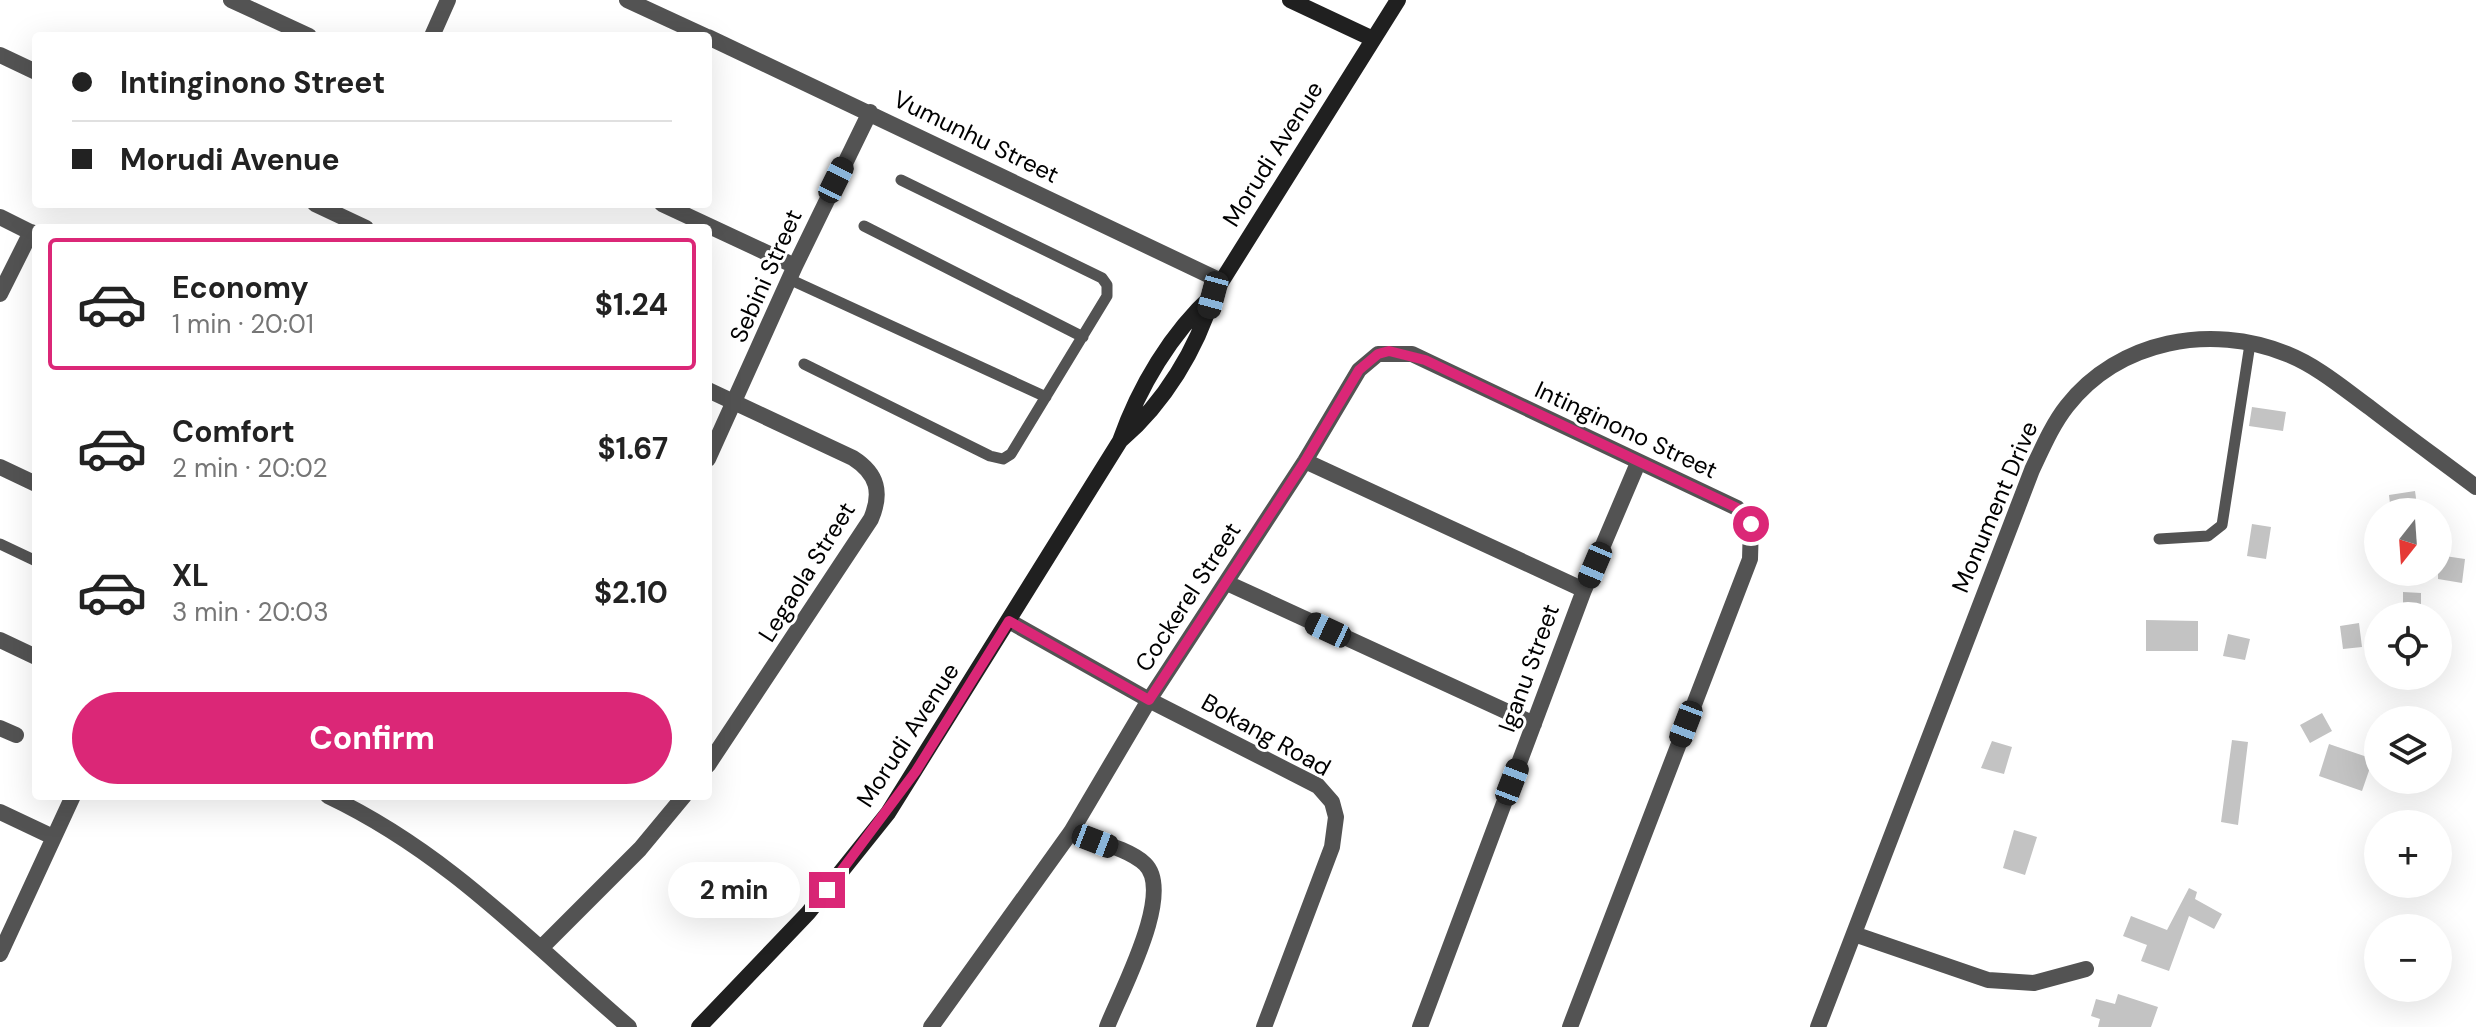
<!DOCTYPE html>
<meta charset="utf-8">
<style>
body{margin:0;font-family:"DM Sans",sans-serif;background:#f2f2f2;color:#222;height:100vh;display:flex;flex-direction:column;font-size:30px;white-space:nowrap}
*{box-sizing:border-box;margin:0}
p{font-size:26px;color:#767676}
.icon{flex:none;width:44px;height:44px;fill:none;stroke:currentColor;stroke-width:2;stroke-linecap:round;stroke-linejoin:round}
.map{position:relative;flex:1;overflow:hidden}
.panel{position:absolute;left:32px;top:224px;width:680px;height:576px;display:flex;flex-direction:column;background:#fff;border-radius:8px;box-shadow:0 8px 32px #0002}
.panel>*{flex:none}
.top-card{position:absolute;left:32px;top:32px;width:680px;height:176px;border-radius:8px;box-shadow:0 8px 32px #0002;display:grid;align-content:center;height:176px;padding:0 40px;background:#fff}
.needle{width:52px;rotate:197deg}
.buttons{position:absolute;left:2364px;top:498px;display:grid;gap:16px}
.buttons a{display:grid;place-items:center;width:88px;height:88px;border-radius:50%;background:#fff;box-shadow:0 8px 32px #0002;font-size:40px}
.end{position:absolute;width:36px;height:36px;margin:-18px;border:10px solid #db2777;background:#fff;box-shadow:0 0 0 4px #fff}
.from{border-radius:50%}
.bubble{position:absolute;height:56px;border-radius:28px;background:#fff;box-shadow:0 8px 32px #0002;font-size:26px;font-weight:700;line-height:56px;text-align:center}
.car{position:absolute;width:24px;height:48px;margin:-24px -12px;border-radius:10px;box-shadow:0 0 6px 2px #0007;background:linear-gradient(#222 24%,#8ab4d8 0 40%,#222 0 76%,#8ab4d8 0 86%,#222 0)}
.top-card b{display:flex;align-items:center;gap:28px;height:76px;font-size:30px}
.top-card b+b{border-top:2px solid #e0e0e0}
.top-card i{width:20px;height:20px;background:#222}
ul{padding:14px 0 0;list-style:none}
li{display:flex;align-items:center;gap:24px;height:132px;margin:0 16px 12px;padding:0 24px;border:4px solid transparent;border-radius:8px}
li div{flex:1}
li b{display:block;font-size:30px}
li em{font-style:normal;font-weight:700}
li.current{border-color:#db2777}
li>.icon{width:72px;height:72px;stroke-width:1.5}
.primary-button{display:flex;gap:16px;margin-top:auto;padding:16px 40px}
.primary-button a{flex:1;height:92px;border-radius:48px;background:#db2777;color:#fff;font-size:32px;font-weight:700;line-height:92px;text-align:center}
.map>svg:first-child{display:block}
</style>
<div class="map">
<svg width="2476" height="1027" viewBox="0 0 2476 1027">
<rect width="100%" height="100%" fill="#fff"/>
<path fill="#c3c3c3" d="M2252,407L2286,412L2283,431L2249,426Z
M2415,491L2418,512H2391L2389,495Z
M2252,524L2271,527L2266,559L2247,556Z
M2438,555L2465,559L2462,583L2438,579Z
M2403,592L2421,593V611H2403Z
M2146,620L2198,621V651H2146Z
M2359,623L2362,647L2343,649L2340,626Z
M2228,634L2250,639L2245,660L2223,656Z
M2322,713L2332,731L2310,743L2300,725Z
M2232,740L2248,742L2238,825L2221,822Z
M1992,741L2012,747L2004,774L1981,768Z
M2329,744L2373,759L2362,791L2319,776Z
M2014,830L2037,837L2025,875L2003,868Z
M2189,888L2197,892L2195,899L2222,914L2214,929L2189,916L2169,971L2141,961L2147,945L2123,936L2131,916L2167,930Z
M2118,994L2158,1007L2151,1027H2098L2100,1019L2091,1016L2096,999L2115,1004Z"/>
<g fill="none" stroke-linecap="round" stroke-linejoin="round">
<path stroke="#535353" stroke-width="11" d="M864,226L1083,337
M789,279L1046,397
M804,364L990,456L1003,459L1011,454L1107,296V285L1102,278L901,180
M2159,539L2208,536L2222,525L2250,344
M0,544L36,561"/>
<path stroke="#535353" stroke-width="16" d="M231,0L309,36
M627,0L705,36
M432,36L448,0
M708,37L1221,281
M0,55L36,72
M315,204L366,228
M662,204L795,266
M0,217L36,235
M0,294L31,232
M708,390L853,458C878,474 882,493 871,519L708,765
M708,459L795,266L870,112
M1305,461L1584,590
M0,467L36,484
M1227,583L1534,724
M1009,621L1149,700L1318,786L1332,802L1336,817L1332,847L1264,1027
M0,640L36,657
M0,728L16,735
M328,796C448,853 530,942 629,1027
M0,812L53,837
M1071,832C1093,841 1128,848 1145,864C1175,893 1120,993 1107,1027
M1854,934L1988,980L2034,983L2086,969
M541,948L640,849L684,796
M0,954L73,796
M931,1027L1071,832L1149,700L1305,461L1359,370L1378,354H1412L1737,508L1751,524L1750,559L1570,1027
M1420,1027L1584,590L1638,463
M1818,1027L2032,470C2042,449 2052,425 2067,406C2119,340 2211,323 2287,354C2317,366 2343,388 2369,407C2404,434 2440,460 2476,487"/>
<path stroke="#202020" stroke-width="16" d="M1290,0L1373,39
M1121,440C1164,403 1197,349 1213,295L1398,0
M699,1027L808,913L888,813L1120,441C1139,387 1171,333 1213,295"/>
</g>
<g fill="none" stroke-linecap="round" stroke-linejoin="round">
<path stroke="#db2777" stroke-width="10" d="M827,890L916,771L1009,621L1149,700L1305,461L1359,370L1378,354L1389,351L1425,360L1737,508L1751,524"/>
</g>
<g text-anchor="middle" stroke-width="6" stroke-linejoin="round" paint-order="stroke">
<g font-size="24" fill="#000" stroke="#fff">
<text transform="translate(976 137) rotate(26)" y="8">Vumunhu Street</text>
<text transform="translate(1273 154) rotate(-58)" y="8">Morudi Avenue</text>
<text transform="translate(766 276) rotate(-66)" y="8">Sebini Street</text>
<text transform="translate(1626 430) rotate(25)" y="8">Intinginono Street</text>
<text transform="translate(1995 507) rotate(-67)" y="8">Monument Drive</text>
<text transform="translate(807 572) rotate(-58)" y="8">Legaola Street</text>
<text transform="translate(1188 597) rotate(-57)" y="8">Cockerel Street</text>
<text transform="translate(1529 668) rotate(-70)" y="8">Iganu Street</text>
<text transform="translate(908 735) rotate(-57)" y="8">Morudi Avenue</text>
<text transform="translate(1266 735) rotate(29)" y="8">Bokang Road</text>
</g>
</g>
</svg>
<div class="buttons">
<a><svg class="needle" viewBox="-14 -14 28 28"><path d="M0-13l5 13h-10z" fill="#e53935"/><path d="M0 13l5-13h-10z" fill="#767676"/></svg></a>
<a><svg class="icon" aria-label="locate" viewBox="0 0 24 24"><circle cx="12" cy="12" r="6"/><path d="M12 2v4M12 18v4M2 12h4M18 12h4"/></svg></a>
<a><svg class="icon" aria-label="layers" viewBox="0 0 24 24"><path d="M12 4l9 5-9 5-9-5zM3 14l9 5 9-5"/></svg></a>
<a>+</a>
<a>−</a>
</div>
<i class="end from" style="left:1751px;top:524px"></i>
<i class="end" style="left:827px;top:890px"></i>
<div class="bubble" style="left:668px;top:862px;width:132px">2 min</div>
<i class="car" style="left:836px;top:180px;rotate:26deg"></i>
<i class="car" style="left:1213px;top:295px;rotate:195deg"></i>
<i class="car" style="left:1595px;top:565px;rotate:203deg"></i>
<i class="car" style="left:1328px;top:630px;rotate:295deg"></i>
<i class="car" style="left:1686px;top:724px;rotate:201deg"></i>
<i class="car" style="left:1512px;top:782px;rotate:21deg"></i>
<i class="car" style="left:1095px;top:841px;rotate:111deg"></i>
<div class="top-card">
<b><i class="from"></i>Intinginono Street</b>
<b><i></i>Morudi Avenue</b>
</div>
<section class="panel">
<ul>
<li class="current"><svg class="icon" aria-label="car" viewBox="0 0 24 24"><path d="M5 17H2v-5l4-1 3-4h7l3 4 3 1v5h-3M9 17h6M6 11h13"/><circle cx="7" cy="17" r="2"/><circle cx="17" cy="17" r="2"/></svg><div><b>Economy</b><p>1 min · 20:01</p></div><em>$1.24</em></li>
<li><svg class="icon" aria-label="car" viewBox="0 0 24 24"><path d="M5 17H2v-5l4-1 3-4h7l3 4 3 1v5h-3M9 17h6M6 11h13"/><circle cx="7" cy="17" r="2"/><circle cx="17" cy="17" r="2"/></svg><div><b>Comfort</b><p>2 min · 20:02</p></div><em>$1.67</em></li>
<li><svg class="icon" aria-label="car" viewBox="0 0 24 24"><path d="M5 17H2v-5l4-1 3-4h7l3 4 3 1v5h-3M9 17h6M6 11h13"/><circle cx="7" cy="17" r="2"/><circle cx="17" cy="17" r="2"/></svg><div><b>XL</b><p>3 min · 20:03</p></div><em>$2.10</em></li>
</ul>
<div class="primary-button"><a>Confirm</a></div>
</section>
</div>
